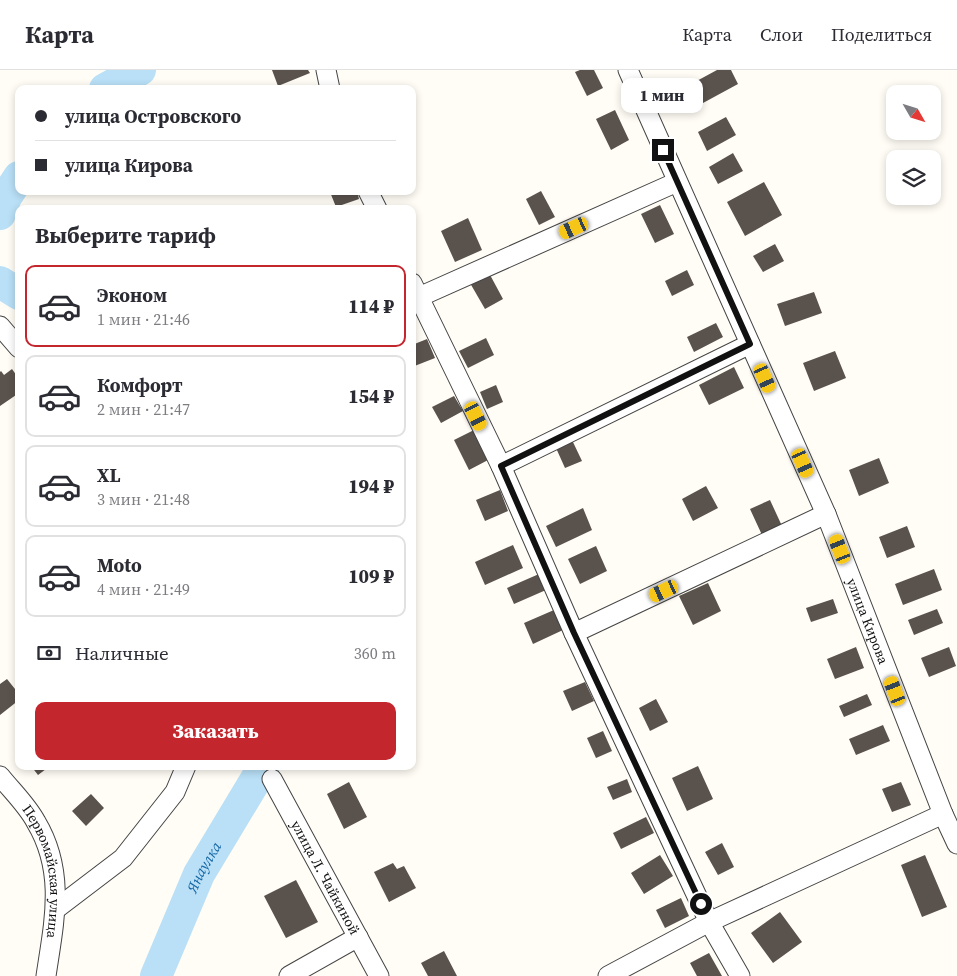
<!DOCTYPE html>
<html lang="ru">
<meta charset="utf-8">
<style>
body{margin:0;font-family:"Source Serif 4",serif;background:#f2f2f3;color:#2b2b33;height:100vh;display:flex;flex-direction:column;font-size:19px;white-space:nowrap}
*{box-sizing:border-box;margin:0}
p{font-size:16px;color:#7c7c81}
.icon{flex:none;width:28px;height:28px;fill:none;stroke:currentColor;stroke-width:2;stroke-linecap:round;stroke-linejoin:round}
.map{position:relative;flex:1;overflow:hidden}
.details{position:absolute;left:15px;top:135px;width:401px;height:565px;display:flex;flex-direction:column;background:#fff;border-radius:10px;box-shadow:0 2px 8px #0003}
.details>*{flex:none}
.top-card{position:absolute;left:15px;top:15px;width:401px;height:110px;border-radius:10px;box-shadow:0 2px 8px #0003;display:grid;align-content:center;height:110px;padding:0 20px;background:#fff}
.needle{width:32px;rotate:129deg}
.controls{position:absolute;left:886px;top:15px;display:grid;gap:10px}
.controls a{display:grid;place-items:center;width:55px;height:55px;border-radius:10px;background:#fff;box-shadow:0 2px 8px #0003;font-size:25px}
.end{position:absolute;width:22px;height:22px;margin:-11px;border:6px solid #111;background:#fff;box-shadow:0 0 0 2px #fff}
.from{border-radius:50%}
.bubble{position:absolute;height:35px;border-radius:10px;background:#fff;box-shadow:0 2px 8px #0003;font-size:16px;font-weight:800;line-height:35px;text-align:center}
.car{position:absolute;width:15px;height:30px;margin:-15px -8px;border-radius:6px;box-shadow:0 0 4px 1px #0007;background:linear-gradient(#f5c518 24%,#345 0 40%,#f5c518 0 76%,#345 0 86%,#f5c518 0)}
.top-card b{display:flex;align-items:center;gap:18px;height:48px;font-size:19px}
.top-card b+b{border-top:1px solid #e1e1e2}
.top-card i{width:12px;height:12px;background:#2b2b33}
ul{padding:0;list-style:none}
li{display:flex;align-items:center;gap:15px;height:82px;margin:0 10px 8px;padding:0 10px;border:2px solid #e1e1e2;border-radius:10px}
li div{flex:1}
li b{display:block;font-size:19px}
li em{font-style:normal;font-weight:800}
li.current{border-color:#c4262e}
li>.icon{width:45px;height:45px;stroke-width:1.5}
h2{padding:0 20px;font-size:22px;line-height:60px}
.pay{display:flex;align-items:center;gap:12px;height:55px;padding:0 20px;font-size:19px}
.pay p{margin-inline-start:auto}
.action{display:flex;gap:10px;margin-top:auto;padding:10px 20px}
.action a{flex:1;height:58px;border-radius:10px;background:#c4262e;color:#fff;font-size:20px;font-weight:800;line-height:58px;text-align:center}
header{display:flex;align-items:center;gap:30px;box-sizing:border-box;height:70px;padding:0 25px;background:#fff;border-bottom:1px solid #e1e1e2}
header strong{font-size:24px}
nav{display:flex;gap:28px;margin-inline-start:auto;font-size:18px}
.map>svg:first-child{display:block}
</style>
<header>
<strong>Карта</strong>
<nav><a>Карта</a><a>Слои</a><a>Поделиться</a></nav>
</header>
<div class="map">
<svg width="957" height="906" viewBox="0 0 957 906">
<rect width="100%" height="100%" fill="#fffdf5"/>
<g fill="none" stroke-linecap="round" stroke-linejoin="round">
<g stroke="#b9e0f7" stroke-width="32">
<path d="M105,19L140,0"/>
<path d="M0,144L6,127L19,107"/>
<path d="M0,212L19,224"/>
<path id="s1" d="M156,906L199,804L264,696"/>
</g>
</g>
<path fill="#5a524d" d="M272,0H308L310,3L278,16Z
M580,0H594L603,18L587,26L575,2Z
M717,0H731L738,14L703,33L693,13Z
M615,40L629,70L611,80L596,49Z
M726,47L736,65L707,81L698,62Z
M733,83L743,101L718,114L709,97Z
M764,112L782,145L745,166L727,132Z
M333,121H357L359,129L336,137L330,122Z
M541,121L555,147L539,155L526,129Z
M660,135L674,164L655,173L641,144Z
M468,148L482,180L455,192L441,161Z
M775,174L784,191L763,202L753,186Z
M687,200L694,215L672,226L665,211Z
M489,203L503,229L485,239L470,213Z
M814,222L822,243L785,256L777,234Z
M716,253L723,267L694,282L687,267Z
M486,268L494,285L468,298L459,281Z
M427,269L435,288L412,297V275Z
M835,281L846,308L814,321L803,293Z
M734,297L744,318L709,335L699,315Z
M12,299L19,309V323L0,336V302L1,301L4,305Z
M496,315L503,332L487,339L480,322Z
M454,326L463,341L441,353L432,337Z
M474,360L490,389L469,400L454,370Z
M572,370L582,391L565,398L556,378Z
M879,388L889,413L859,426L849,400Z
M706,416L718,438L693,451L682,429Z
M500,420L508,441L485,451L476,430Z
M770,430L782,456L762,465L750,439Z
M583,438L592,460L556,477L546,456Z
M907,456L915,477L887,488L879,467Z
M513,475L523,498L485,515L475,492Z
M596,476L607,501L580,514L568,489Z
M934,499L942,520L903,535L895,514Z
M539,504L546,520L514,534L507,518Z
M708,513L721,541L693,555L679,526Z
M833,529L838,543L811,552L806,538Z
M937,539L943,553L914,565L908,550Z
M554,540L563,560L533,574L524,553Z
M856,577L864,598L835,609L827,589Z
M949,577L956,596L929,607L921,588Z
M7,609L19,624V630L0,645V614Z
M585,612L594,631L572,641L563,621Z
M867,624L872,635L844,647L839,636Z
M656,629L668,652L650,661L639,638Z
M883,655L890,671L856,685L849,669Z
M603,661L612,681L596,688L587,668Z
M31,696H50L38,705Z
M698,696L713,729L687,741L672,708Z
M627,709L632,722L613,730L607,717Z
M349,712L367,747L344,759L327,724Z
M901,712L911,735L892,742L882,719Z
M91,724L104,738L86,756L72,741Z
M646,747L654,763L621,779L613,763Z
M722,773L734,797L718,805L705,782Z
M660,785L673,806L644,824L631,803Z
M925,785L947,837L922,847L901,795Z
M393,793L397,799L404,796L416,818L389,832L374,802Z
M296,810L318,852L286,868L264,826Z
M681,828L689,846L665,858L656,840Z
M780,842L802,872L773,893L751,863Z
M444,881L457,906H428L421,893Z
M709,883L722,906H697L690,893Z"/>
<g fill="none" stroke-linecap="round" stroke-linejoin="round">
<g stroke="#444" stroke-width="21">
<g id="street">
<path d="M326,0L330,19"/>
<path id="s2" d="M628,0L826,444L943,744L957,774"/>
<path d="M368,121L377,139"/>
<path d="M412,213L501,396L574,563L709,852L740,906"/>
<path d="M419,227L677,112"/>
<path d="M0,256L19,278"/>
<path d="M501,396L750,274"/>
<path d="M574,563L826,444"/>
<path id="s3" d="M0,706C12,721 27,735 36,752C66,802 54,852 46,906"/>
<path id="s4" d="M272,709L379,906"/>
<path d="M56,839L123,788L175,722L186,696"/>
<path d="M289,906L358,867"/>
<path d="M608,906L709,852L943,744"/>
</g>
</g>
<use href="#street" stroke="#fff" stroke-width="19"/>
</g>
<g fill="none" stroke-linecap="round" stroke-linejoin="round">
<path stroke="#111" stroke-width="6" d="M663,80L750,274L501,396L574,563L701,834"/>
</g>
<g text-anchor="middle" stroke-width="5" stroke-linejoin="round" paint-order="stroke">
<g font-size="14" fill="#111" stroke="#fff">
<text dy="5" stroke="none"><textPath href="#s2" startOffset="601">улица Кирова</textPath></text>
<text dy="5" stroke="none"><textPath href="#s3" startOffset="109">Первомайская улица</textPath></text>
<text dy="5" stroke="none"><textPath href="#s4" startOffset="112">улица Л. Чайкиной</textPath></text>
</g>
<g font-size="15" font-style="italic" fill="#1768a6" stroke="#fff">
<text dy="5" stroke="none"><textPath href="#s1" startOffset="119">Янаулка</textPath></text>
</g>
</g>
</svg>
<div class="controls">
<a><svg class="needle" viewBox="-14 -14 28 28"><path d="M0-13l5 13h-10z" fill="#e53935"/><path d="M0 13l5-13h-10z" fill="#7c7c81"/></svg></a>
<a><svg class="icon" aria-label="layers" viewBox="0 0 24 24"><path d="M12 4l9 5-9 5-9-5zM3 14l9 5 9-5"/></svg></a>
</div>
<i class="end from" style="left:701px;top:834px"></i>
<i class="end" style="left:663px;top:80px"></i>
<div class="bubble" style="left:621px;top:8px;width:82px">1 мин</div>
<i class="car" style="left:574px;top:158px;rotate:246deg"></i>
<i class="car" style="left:765px;top:308px;rotate:156deg"></i>
<i class="car" style="left:476px;top:346px;rotate:154deg"></i>
<i class="car" style="left:803px;top:393px;rotate:156deg"></i>
<i class="car" style="left:840px;top:479px;rotate:338deg"></i>
<i class="car" style="left:664px;top:521px;rotate:245deg"></i>
<i class="car" style="left:895px;top:621px;rotate:339deg"></i>
<div class="top-card">
<b><i class="from"></i>улица Островского</b>
<b><i></i>улица Кирова</b>
</div>
<section class="details">
<h2>Выберите тариф</h2>
<ul>
<li class="current"><svg class="icon" aria-label="car" viewBox="0 0 24 24"><path d="M5 17H2v-5l4-1 3-4h7l3 4 3 1v5h-3M9 17h6M6 11h13"/><circle cx="7" cy="17" r="2"/><circle cx="17" cy="17" r="2"/></svg><div><b>Эконом</b><p>1 мин · 21:46</p></div><em>114 ₽</em></li>
<li><svg class="icon" aria-label="car" viewBox="0 0 24 24"><path d="M5 17H2v-5l4-1 3-4h7l3 4 3 1v5h-3M9 17h6M6 11h13"/><circle cx="7" cy="17" r="2"/><circle cx="17" cy="17" r="2"/></svg><div><b>Комфорт</b><p>2 мин · 21:47</p></div><em>154 ₽</em></li>
<li><svg class="icon" aria-label="car" viewBox="0 0 24 24"><path d="M5 17H2v-5l4-1 3-4h7l3 4 3 1v5h-3M9 17h6M6 11h13"/><circle cx="7" cy="17" r="2"/><circle cx="17" cy="17" r="2"/></svg><div><b>XL</b><p>3 мин · 21:48</p></div><em>194 ₽</em></li>
<li><svg class="icon" aria-label="car" viewBox="0 0 24 24"><path d="M5 17H2v-5l4-1 3-4h7l3 4 3 1v5h-3M9 17h6M6 11h13"/><circle cx="7" cy="17" r="2"/><circle cx="17" cy="17" r="2"/></svg><div><b>Moto</b><p>4 мин · 21:49</p></div><em>109 ₽</em></li>
</ul>
<div class="pay"><svg class="icon" aria-label="cash" viewBox="0 0 24 24"><path d="M3 7h18v10H3z"/><circle cx="12" cy="12" r="2"/></svg>Наличные<p>360 m</p></div>
<div class="action"><a>Заказать</a></div>
</section>
</div>
